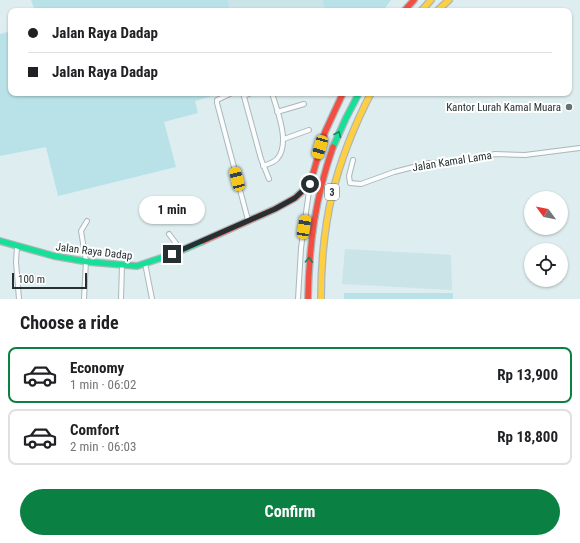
<!DOCTYPE html>
<meta charset="utf-8">
<style>
body{margin:0;font-family:"Roboto Condensed",sans-serif;background:#f2f2f2;color:#202124;height:100vh;display:flex;flex-direction:column;font-size:15px;white-space:nowrap}
*{box-sizing:border-box;margin:0}
p{font-size:13px;color:#757577}
.icon{flex:none;width:22px;height:22px;fill:none;stroke:currentColor;stroke-width:2;stroke-linecap:round;stroke-linejoin:round}
.map{position:relative;height:299px;overflow:hidden}
.drawer{display:flex;flex-direction:column;background:#fff;flex:1}
.drawer>*{flex:none}
.hud{position:absolute;left:8px;top:8px;width:564px;height:88px;border-radius:8px;box-shadow:0 1px 3px #0004;display:grid;align-content:center;height:88px;padding:0 20px;background:#fff}
.needle{width:26px;rotate:302deg}
.controls{position:absolute;left:524px;top:191px;display:grid;gap:8px}
.controls a{display:grid;place-items:center;width:44px;height:44px;border-radius:50%;background:#fff;box-shadow:0 1px 3px #0004;font-size:20px}
.scale{position:absolute;left:12px;bottom:10px;width:75px;box-sizing:border-box;padding-left:4px;border:2px solid #263032;border-top:0;font-size:11px;line-height:14px;white-space:nowrap;color:#263032;-webkit-text-stroke:3px #fff;paint-order:stroke}
.end{position:absolute;width:18px;height:18px;margin:-9px;border:5px solid #263032;background:#fff;box-shadow:0 0 0 2px #fff}
.from{border-radius:50%}
.bubble{position:absolute;height:28px;border-radius:14px;background:#fff;box-shadow:0 1px 3px #0004;font-size:13px;font-weight:700;line-height:28px;text-align:center}
.car{position:absolute;width:12px;height:24px;margin:-12px -6px;border-radius:5px;box-shadow:0 0 3px 1px #0007;background:linear-gradient(#f5c518 24%,#345 0 40%,#f5c518 0 76%,#345 0 86%,#f5c518 0)}
.hud b{display:flex;align-items:center;gap:14px;height:38px;font-size:15px}
.hud b+b{border-top:1px solid #e0e0e0}
.hud i{width:10px;height:10px;background:#202124}
ul{padding:0;list-style:none}
li{display:flex;align-items:center;gap:12px;height:56px;margin:0 8px 6px;padding:0 12px;border:2px solid #e0e0e0;border-radius:8px}
li div{flex:1}
li b{display:block;font-size:15px}
li em{font-style:normal;font-weight:700}
li.on{border-color:#0b8043}
li>.icon{width:36px;height:36px;stroke-width:1.5}
h2{padding:0 20px;font-size:18px;line-height:48px}
.cta{display:flex;gap:8px;margin-top:auto;padding:8px 20px}
.cta a{flex:1;height:46px;border-radius:24px;background:#0b8043;color:#fff;font-size:16px;font-weight:700;line-height:46px;text-align:center}
.map>svg:first-child{display:block}
</style>
<div class="map">
<svg width="580" height="299" viewBox="0 0 580 299">
<rect width="100%" height="100%" fill="#deedef"/>
<path fill="#cae4e8" d="M228,0H322L325,11H230Z
M345,249L451,255L452,290L342,284Z"/>
<path fill="#b8e2e8" d="M31,0H228L230,11H35Z
M322,0H391L383,11H325Z
M11,31V93H222L195,101L198,113L164,122L176,167L58,196L46,147L0,156V34Z
M344,293H453V299H344Z"/>
<g fill="none" stroke-linecap="round" stroke-linejoin="round">
<g stroke="#acb7b9" stroke-width="6">
<path id="street" d="M232,93L217,100V103L248,220
M243,93L261,159L269,179
M244,96L251,93
M277,112L304,104
M284,139L309,130
M353,160L349,176L350,183L361,184L394,172L429,163L462,162L495,154L525,155L580,148
M263,166C268,164 273,163 277,159C291,143 277,111 272,93
M169,234L181,250
M17,246L16,262L19,299
M145,263L152,299
M84,299L86,261L81,231L87,221
M121,299L122,265
M298,299L301,248L310,184"/>
</g>
<g stroke="#acb7b9" stroke-width="8">
<path id="fast" d="M333,147L346,118L359,93
M0,241L54,256L89,262L137,266L173,254L203,241"/>
</g>
<g stroke="#acb7b9" stroke-width="8">
<path id="slow" d="M421,11L431,0
M437,11L449,0
M321,299C321,221 335,163 371,93"/>
</g>
<g stroke="#acb7b9" stroke-width="8">
<path id="jam" d="M404,11L414,0
M203,241L275,209L295,198L310,184L325,132L343,93
M308,299C309,245 315,198 333,147"/>
</g>
<use href="#street" stroke="#fafcfd" stroke-width="4"/>
<use href="#fast" stroke="#16e098" stroke-width="5.5"/>
<use href="#slow" stroke="#ffcf43" stroke-width="5.5"/>
<use href="#jam" stroke="#f24e42" stroke-width="5.5"/>
</g>
<defs><path id="oneway-chevron" d="M-2-3.5L2.5 0L-2 3.5" fill="none" stroke-width="1.6" stroke-linecap="round" stroke-linejoin="round"/></defs>
<g stroke="#1f7f60">
<use href="#oneway-chevron" transform="translate(338 134) rotate(-68)"/>
<use href="#oneway-chevron" transform="translate(309 260) rotate(-87)"/>
</g>
<g fill="none" stroke-linecap="round" stroke-linejoin="round">
<path stroke="#263032" stroke-width="5" d="M172,254L275,209L295,198L310,184"/>
</g>
<circle fill="#667274" stroke="#fff" stroke-width="1.5" cx="569" cy="107" r="4"/>
<g text-anchor="middle" stroke-width="4" stroke-linejoin="round" paint-order="stroke">
<rect fill="#fff" stroke="#676e70" stroke-width="1" x="325" y="184" width="14" height="16" rx="3"/>
<g font-size="10" font-weight="bold" fill="#263032">
<text x="332" y="196">3</text>
</g>
<g font-size="11" fill="#263032" stroke="#fff" text-anchor="end">
<text x="561" y="111">Kantor Lurah Kamal Muara</text>
</g>
<g font-size="11" fill="#263032" stroke="#fff">
<text transform="translate(452 161) rotate(-9)" y="4">Jalan Kamal Lama</text>
<text transform="translate(94 251) rotate(7)" y="4">Jalan Raya Dadap</text>
</g>
</g>
</svg>
<div class="controls">
<a><svg class="needle" viewBox="-14 -14 28 28"><path d="M0-13l5 13h-10z" fill="#e53935"/><path d="M0 13l5-13h-10z" fill="#757577"/></svg></a>
<a><svg class="icon" aria-label="locate" viewBox="0 0 24 24"><circle cx="12" cy="12" r="6"/><path d="M12 2v4M12 18v4M2 12h4M18 12h4"/></svg></a>
</div>
<div class="scale">100 m</div>
<i class="end from" style="left:310px;top:184px"></i>
<i class="end" style="left:172px;top:254px"></i>
<div class="bubble" style="left:139px;top:196px;width:66px">1 min</div>
<i class="car" style="left:320px;top:147px;rotate:196deg"></i>
<i class="car" style="left:237px;top:179px;rotate:345deg"></i>
<i class="car" style="left:304px;top:227px;rotate:9deg"></i>
<div class="hud">
<b><i class="from"></i>Jalan Raya Dadap</b>
<b><i></i>Jalan Raya Dadap</b>
</div>
</div>
<section class="drawer">
<h2>Choose a ride</h2>
<ul>
<li class="on"><svg class="icon" aria-label="car" viewBox="0 0 24 24"><path d="M5 17H2v-5l4-1 3-4h7l3 4 3 1v5h-3M9 17h6M6 11h13"/><circle cx="7" cy="17" r="2"/><circle cx="17" cy="17" r="2"/></svg><div><b>Economy</b><p>1 min · 06:02</p></div><em>Rp 13,900</em></li>
<li><svg class="icon" aria-label="car" viewBox="0 0 24 24"><path d="M5 17H2v-5l4-1 3-4h7l3 4 3 1v5h-3M9 17h6M6 11h13"/><circle cx="7" cy="17" r="2"/><circle cx="17" cy="17" r="2"/></svg><div><b>Comfort</b><p>2 min · 06:03</p></div><em>Rp 18,800</em></li>
</ul>
<div class="cta"><a>Confirm</a></div>
</section>
